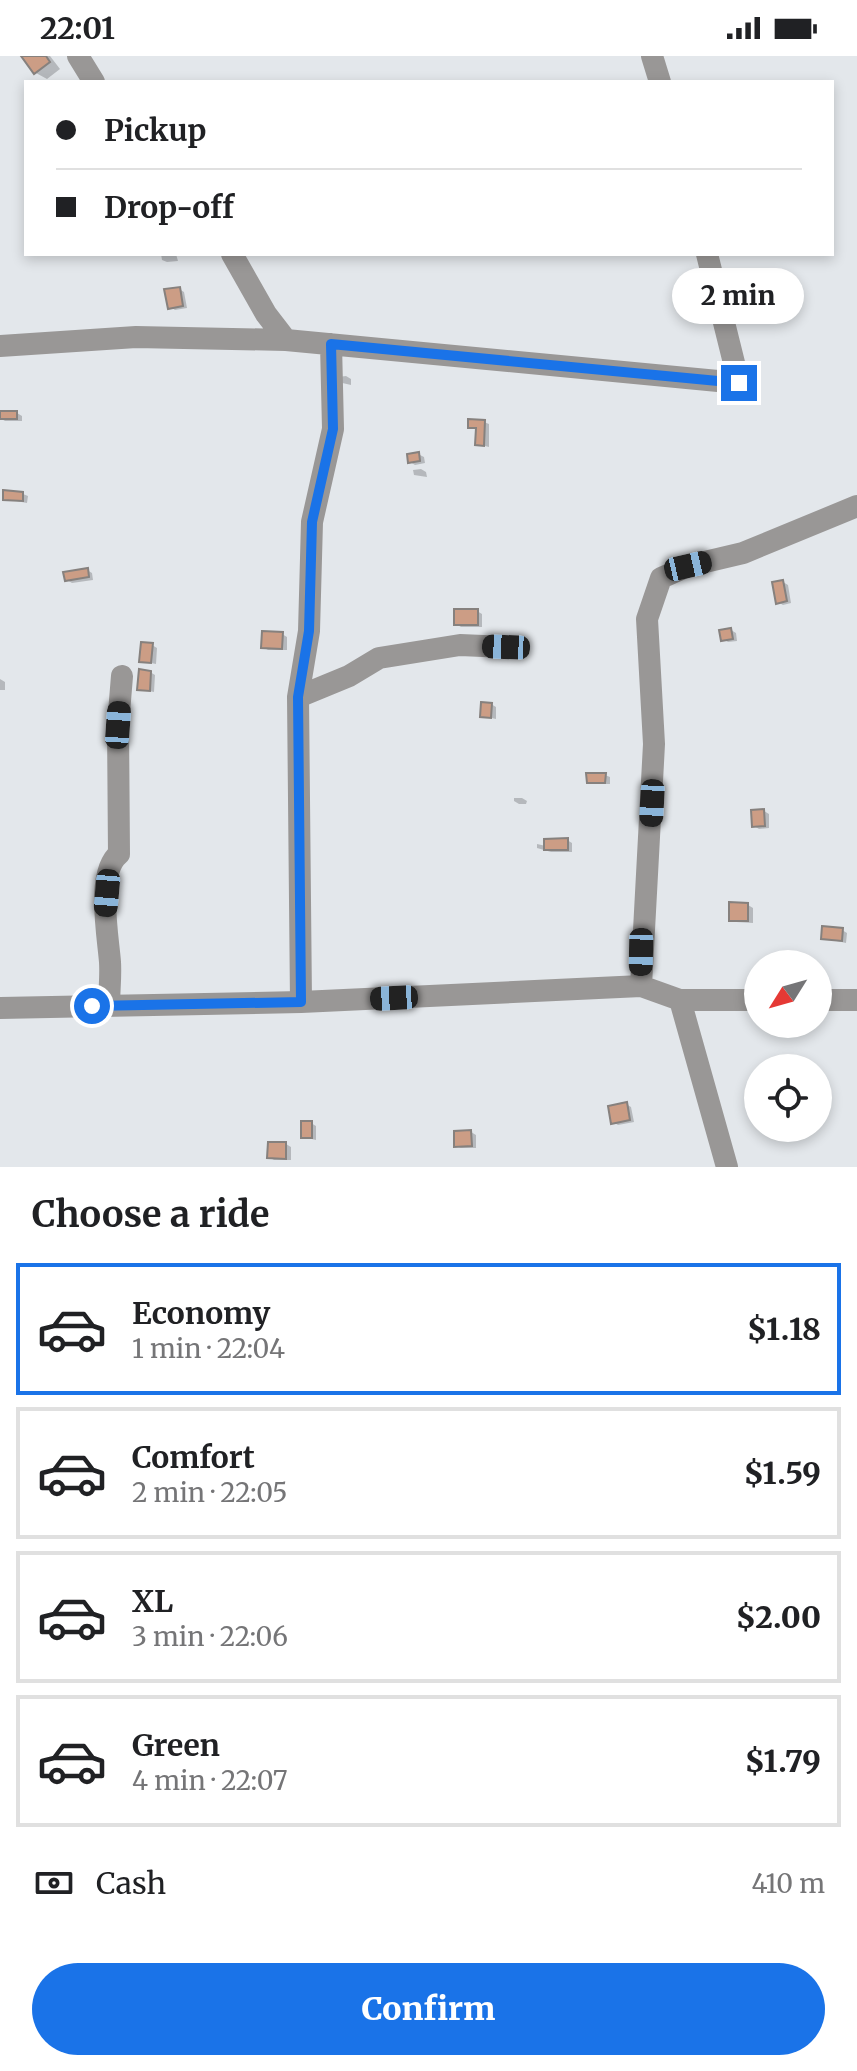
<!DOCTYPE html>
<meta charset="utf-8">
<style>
body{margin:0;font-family:Merriweather,serif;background:#f6f6f6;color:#202124;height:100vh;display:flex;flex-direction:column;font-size:30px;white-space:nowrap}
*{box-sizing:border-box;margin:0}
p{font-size:26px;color:#757577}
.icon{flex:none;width:44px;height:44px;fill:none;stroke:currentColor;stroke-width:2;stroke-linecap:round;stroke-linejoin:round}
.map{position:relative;height:1111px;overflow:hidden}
.panel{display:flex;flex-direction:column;background:#fff;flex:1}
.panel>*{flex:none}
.hud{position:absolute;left:24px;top:24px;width:810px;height:176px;border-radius:0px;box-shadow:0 4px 12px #0003;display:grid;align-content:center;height:176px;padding:0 32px;background:#fff}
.needle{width:52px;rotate:233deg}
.controls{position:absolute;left:744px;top:894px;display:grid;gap:16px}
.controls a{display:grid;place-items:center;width:88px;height:88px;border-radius:50%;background:#fff;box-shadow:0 4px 12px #0003;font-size:40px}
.end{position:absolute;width:36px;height:36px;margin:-18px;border:10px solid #1a73e8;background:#fff;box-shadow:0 0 0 4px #fff}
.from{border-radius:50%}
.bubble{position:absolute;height:56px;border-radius:28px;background:#fff;box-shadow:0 4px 12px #0003;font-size:26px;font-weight:800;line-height:56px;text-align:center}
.car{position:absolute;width:24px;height:48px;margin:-24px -12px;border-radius:10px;box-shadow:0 0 6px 2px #0007;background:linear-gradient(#222 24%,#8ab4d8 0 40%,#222 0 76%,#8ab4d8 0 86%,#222 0)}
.hud b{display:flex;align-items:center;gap:28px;height:76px;font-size:30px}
.hud b+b{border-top:2px solid #e0e0e0}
.hud i{width:20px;height:20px;background:#202124}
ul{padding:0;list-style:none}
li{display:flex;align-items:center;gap:24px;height:132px;margin:0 16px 12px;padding:0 16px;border:4px solid #e0e0e0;border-radius:0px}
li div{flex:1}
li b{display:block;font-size:30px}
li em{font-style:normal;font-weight:800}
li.on{border-color:#1a73e8}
li>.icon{width:72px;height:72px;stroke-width:1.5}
h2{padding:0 32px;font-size:36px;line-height:96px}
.pay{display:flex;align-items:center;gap:20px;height:88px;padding:0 32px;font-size:30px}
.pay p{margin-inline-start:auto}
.primary-button{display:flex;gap:16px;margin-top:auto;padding:16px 32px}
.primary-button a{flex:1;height:92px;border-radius:48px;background:#1a73e8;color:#fff;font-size:32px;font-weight:800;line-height:92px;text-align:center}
.status{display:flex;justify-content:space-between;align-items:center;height:56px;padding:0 40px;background:#fff;direction:ltr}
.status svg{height:22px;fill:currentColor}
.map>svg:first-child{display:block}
</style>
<div class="status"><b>22:01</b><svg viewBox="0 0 49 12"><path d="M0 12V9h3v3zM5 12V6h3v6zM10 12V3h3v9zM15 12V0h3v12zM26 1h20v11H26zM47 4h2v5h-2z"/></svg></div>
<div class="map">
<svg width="857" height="1111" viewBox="0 0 857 1111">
<rect width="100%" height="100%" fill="#e3e7eb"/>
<path fill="#0003" d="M24,0H50L60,13L47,23L36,17Z
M161,198H176L178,205L167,206L162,204Z
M179,233L184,236L187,252L175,254L170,251Z
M346,320L351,323V329L338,326V321Z
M17,357L22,360V365H5L0,362Z
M484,366L489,368V391L477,388L478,373L470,370Z
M418,398L424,401L425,407L415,409L410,406Z
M421,413L426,416L427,421L414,419L413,414Z
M23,438L28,440L27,447L5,443Z
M87,514L92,517L93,524L72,527L67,524Z
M783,526L788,529L791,547L783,549L778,546Z
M477,555L482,558V571H461L456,568Z
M731,574L736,577L737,585L728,586L723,583Z
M282,578L287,581V594H268L263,591Z
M152,589L157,592L156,608L141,605Z
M150,616L155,619L154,636L139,633Z
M0,623L5,626V634H0Z
M491,648L496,651V663L482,660Z
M605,719L610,721V728H594L589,725Z
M514,742H522L527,745L526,748H519L514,745Z
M764,755L769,758V772L759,773L754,770Z
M567,784L572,787V796H551L537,792V788L546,790Z
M748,849L753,852V867L736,866L731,864Z
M842,874L847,877L846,887L823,882Z
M626,1048L631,1051L634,1066L618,1069L613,1066Z
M311,1067L316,1070V1084L303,1081Z
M471,1076L476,1079V1092H461L456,1090Z
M286,1088L291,1091V1104H274L269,1101Z"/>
<path fill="#cc9d85" stroke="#86817e" stroke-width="2" d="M21,0H46L50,6L34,18Z
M180,231L183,250L168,253L164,233Z
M0,355H17V363H0Z
M468,363L485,364L484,390L475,389L476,372H468Z
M419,396L420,405L408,407L407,398Z
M3,434L23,436V445L3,444Z
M88,512L89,521L65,525L63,516Z
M783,524L787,545L776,548L772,526Z
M454,553H478V569H454Z
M731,572L733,583L721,585L719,574Z
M262,575L283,576L282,593L261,592Z
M141,586L153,587L151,607L139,606Z
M139,613L151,615L150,635L137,634Z
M481,646L492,647L491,662L480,661Z
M586,717H606L605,727H587Z
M764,753L765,770L752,771L751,754Z
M568,782V794H544V783Z
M729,846L748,847V865H729Z
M822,870L843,872L842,885L821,883Z
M627,1046L630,1064L611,1068L608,1050Z
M301,1065H312V1082H301Z
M471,1074L472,1090L454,1091V1075Z
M268,1086H286V1103L267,1102Z"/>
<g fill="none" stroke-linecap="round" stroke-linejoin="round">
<path stroke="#999796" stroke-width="22" d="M78,0L94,26
M652,0L660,26
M232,198L266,258L286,284
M0,290L136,281L286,284L739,327L707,198
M298,641L349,620L379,602L460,589L506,591
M641,930L654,688L647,563L661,522L688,510L743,497L857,450
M680,944L727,1111
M818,944H857
M301,946L298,641L309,575L312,466L333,373L331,288
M109,950C109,936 111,921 110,906C108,880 96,816 119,798L118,669L122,620
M0,952L301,946L641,930L680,944H758"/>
</g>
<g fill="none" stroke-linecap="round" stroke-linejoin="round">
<path stroke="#1a73e8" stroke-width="10" d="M92,950L301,946L298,641L309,575L312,466L333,373L331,288L739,327"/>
</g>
</svg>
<div class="controls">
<a><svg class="needle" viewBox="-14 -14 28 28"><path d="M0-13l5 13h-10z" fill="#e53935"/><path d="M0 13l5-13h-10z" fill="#757577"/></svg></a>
<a><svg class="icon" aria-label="locate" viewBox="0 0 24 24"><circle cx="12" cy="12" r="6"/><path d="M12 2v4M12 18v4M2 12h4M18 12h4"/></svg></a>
</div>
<i class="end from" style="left:92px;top:950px"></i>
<i class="end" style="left:739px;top:327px"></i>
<div class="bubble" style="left:672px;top:212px;width:132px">2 min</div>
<i class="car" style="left:688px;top:510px;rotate:77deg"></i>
<i class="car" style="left:506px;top:591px;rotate:272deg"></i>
<i class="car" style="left:118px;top:669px;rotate:4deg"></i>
<i class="car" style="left:652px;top:747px;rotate:183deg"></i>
<i class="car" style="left:107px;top:837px;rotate:185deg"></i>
<i class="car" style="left:641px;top:896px;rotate:181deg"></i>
<i class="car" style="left:394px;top:942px;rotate:267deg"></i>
<div class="hud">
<b><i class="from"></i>Pickup</b>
<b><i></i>Drop-off</b>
</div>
</div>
<section class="panel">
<h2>Choose a ride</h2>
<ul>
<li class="on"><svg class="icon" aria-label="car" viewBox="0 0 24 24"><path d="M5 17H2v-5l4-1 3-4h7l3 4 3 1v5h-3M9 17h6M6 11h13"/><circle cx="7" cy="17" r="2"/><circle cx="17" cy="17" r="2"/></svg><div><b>Economy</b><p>1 min · 22:04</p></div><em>$1.18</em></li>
<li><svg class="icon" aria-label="car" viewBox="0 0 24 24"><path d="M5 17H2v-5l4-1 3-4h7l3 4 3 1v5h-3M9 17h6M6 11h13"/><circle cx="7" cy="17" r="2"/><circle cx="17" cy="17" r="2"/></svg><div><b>Comfort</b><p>2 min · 22:05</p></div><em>$1.59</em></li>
<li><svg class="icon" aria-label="car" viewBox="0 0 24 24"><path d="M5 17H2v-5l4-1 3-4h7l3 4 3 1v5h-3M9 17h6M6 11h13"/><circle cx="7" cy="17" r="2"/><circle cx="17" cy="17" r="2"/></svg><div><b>XL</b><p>3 min · 22:06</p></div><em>$2.00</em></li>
<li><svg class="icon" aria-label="car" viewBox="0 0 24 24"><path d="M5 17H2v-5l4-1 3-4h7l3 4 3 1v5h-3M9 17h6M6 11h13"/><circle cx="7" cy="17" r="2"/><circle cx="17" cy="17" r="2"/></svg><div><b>Green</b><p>4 min · 22:07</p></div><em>$1.79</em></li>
</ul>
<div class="pay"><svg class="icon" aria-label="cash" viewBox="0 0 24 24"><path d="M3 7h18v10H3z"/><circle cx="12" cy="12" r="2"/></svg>Cash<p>410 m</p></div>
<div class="primary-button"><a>Confirm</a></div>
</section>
